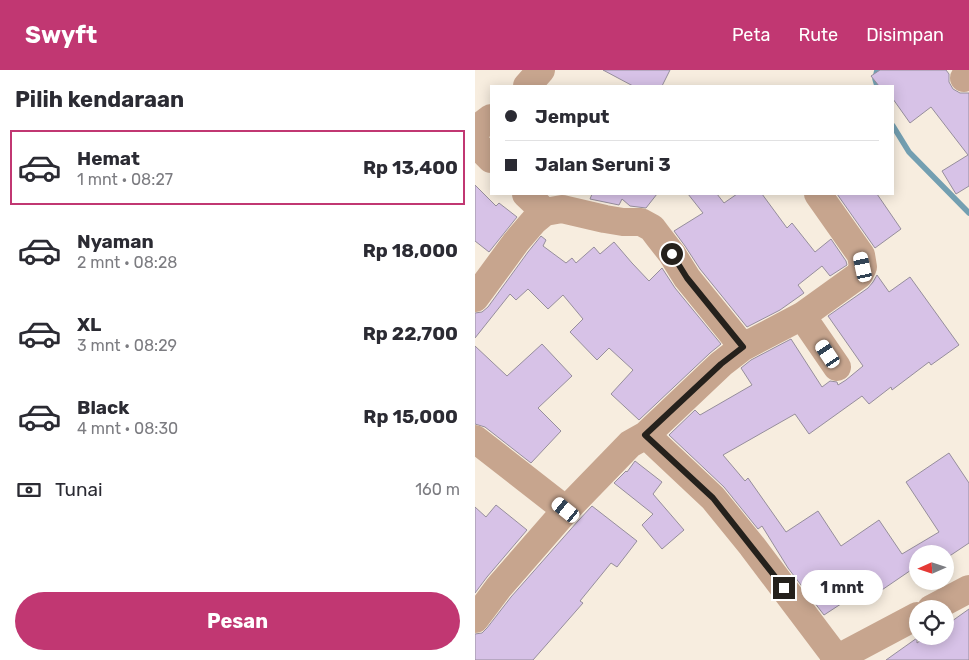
<!DOCTYPE html>
<html lang="id">
<meta charset="utf-8">
<style>
body{margin:0;font-family:Rubik,sans-serif;background:#f7f7f7;color:#2b2b33;height:100vh;display:flex;flex-direction:column;font-size:19px;white-space:nowrap}
*{box-sizing:border-box;margin:0}
p{font-size:16px;color:#7c7c81}
.icon{flex:none;width:28px;height:28px;fill:none;stroke:currentColor;stroke-width:2;stroke-linecap:round;stroke-linejoin:round}
.map{position:relative;flex:1;overflow:hidden}
.panel{display:flex;flex-direction:column;background:#fff;width:475px}
.panel>*{flex:none}
.hud{position:absolute;left:15px;top:15px;width:404px;height:110px;border-radius:0px;box-shadow:0 2px 12px #0003;display:grid;align-content:center;height:110px;padding:0 15px;background:#fff}
.needle{width:32px;rotate:267deg}
.controls{position:absolute;left:434px;top:475px;display:grid;gap:10px}
.controls a{display:grid;place-items:center;width:45px;height:45px;border-radius:50%;background:#fff;box-shadow:0 2px 12px #0003;font-size:25px}
.end{position:absolute;width:22px;height:22px;margin:-11px;border:6px solid #25211c;background:#fff;box-shadow:0 0 0 2px #fff}
.from{border-radius:50%}
.bubble{position:absolute;height:35px;border-radius:18px;background:#fff;box-shadow:0 2px 12px #0003;font-size:16px;font-weight:700;line-height:35px;text-align:center}
.car{position:absolute;width:15px;height:30px;margin:-15px -8px;border-radius:6px;box-shadow:0 0 4px 1px #0007;background:linear-gradient(#fff 24%,#345 0 40%,#fff 0 76%,#345 0 86%,#fff 0)}
.hud b{display:flex;align-items:center;gap:18px;height:48px;font-size:19px}
.hud b+b{border-top:1px solid #e1e1e2}
.hud i{width:12px;height:12px;background:#2b2b33}
ul{padding:0;list-style:none}
li{display:flex;align-items:center;gap:15px;height:75px;margin:0 10px 8px;padding:0 5px;border:2px solid transparent;border-radius:0px}
li div{flex:1}
li b{display:block;font-size:19px}
li em{font-style:normal;font-weight:700}
li.on{border-color:#c13772}
li>.icon{width:45px;height:45px;stroke-width:1.5}
h2{padding:0 15px;font-size:22px;line-height:60px}
.pay{display:flex;align-items:center;gap:12px;height:55px;padding:0 15px;font-size:19px}
.pay p{margin-inline-start:auto}
.action{display:flex;gap:10px;margin-top:auto;padding:10px 15px}
.action a{flex:1;height:58px;border-radius:30px;background:#c13772;color:#fff;font-size:20px;font-weight:700;line-height:58px;text-align:center}
header{display:flex;align-items:center;gap:30px;box-sizing:border-box;height:70px;padding:0 25px;background:#c13772;color:#fff}
header strong{font-size:24px}
nav{display:flex;gap:28px;margin-inline-start:auto;font-size:18px}
main{display:flex;flex:1;min-height:0}
.map>svg:first-child{display:block}
</style>
<header>
<strong>Swyft</strong>
<nav><a>Peta</a><a>Rute</a><a>Disimpan</a></nav>
</header>
<main>
<section class="panel">
<h2>Pilih kendaraan</h2>
<ul>
<li class="on"><svg class="icon" aria-label="car" viewBox="0 0 24 24"><path d="M5 17H2v-5l4-1 3-4h7l3 4 3 1v5h-3M9 17h6M6 11h13"/><circle cx="7" cy="17" r="2"/><circle cx="17" cy="17" r="2"/></svg><div><b>Hemat</b><p>1 mnt · 08:27</p></div><em>Rp 13,400</em></li>
<li><svg class="icon" aria-label="car" viewBox="0 0 24 24"><path d="M5 17H2v-5l4-1 3-4h7l3 4 3 1v5h-3M9 17h6M6 11h13"/><circle cx="7" cy="17" r="2"/><circle cx="17" cy="17" r="2"/></svg><div><b>Nyaman</b><p>2 mnt · 08:28</p></div><em>Rp 18,000</em></li>
<li><svg class="icon" aria-label="car" viewBox="0 0 24 24"><path d="M5 17H2v-5l4-1 3-4h7l3 4 3 1v5h-3M9 17h6M6 11h13"/><circle cx="7" cy="17" r="2"/><circle cx="17" cy="17" r="2"/></svg><div><b>XL</b><p>3 mnt · 08:29</p></div><em>Rp 22,700</em></li>
<li><svg class="icon" aria-label="car" viewBox="0 0 24 24"><path d="M5 17H2v-5l4-1 3-4h7l3 4 3 1v5h-3M9 17h6M6 11h13"/><circle cx="7" cy="17" r="2"/><circle cx="17" cy="17" r="2"/></svg><div><b>Black</b><p>4 mnt · 08:30</p></div><em>Rp 15,000</em></li>
</ul>
<div class="pay"><svg class="icon" aria-label="cash" viewBox="0 0 24 24"><path d="M3 7h18v10H3z"/><circle cx="12" cy="12" r="2"/></svg>Tunai<p>160 m</p></div>
<div class="action"><a>Pesan</a></div>
</section>
<div class="map">
<svg width="494" height="590" viewBox="0 0 494 590">
<rect width="100%" height="100%" fill="#f7eddf"/>
<g fill="none" stroke-linecap="round" stroke-linejoin="round">
<path stroke="#739fb1" stroke-width="5.5" d="M402,0L400,9L402,16
M418,56L434,82L494,143"/>
</g>
<path fill="#d7c2e7" stroke="#968e9c" d="M128,0H195L187,16H158Z
M405,0H471L474,4V12L478,19L485,23H494V116L481,124L467,101L493,85L456,37L435,53L418,29V16H404L396,6Z
M0,115L21,136L24,133L42,147L14,182L0,171Z
M117,124H182L171,138L155,136L147,129L144,135L115,129Z
M213,124H242L249,133L262,124H287L312,158L317,153L340,182L356,169L371,191L372,195L355,206L347,196L323,215L329,223L305,240L272,257L225,199L210,176L199,161L228,143Z
M362,124H402L426,159L400,178Z
M66,166L71,170L68,176L91,193L97,188L101,193L119,177L125,184L139,172L157,193L174,211L187,198L200,218L246,274L235,283L164,350L136,324L158,300L134,278L122,290L95,262L108,249L88,225L73,239L53,219L41,230L35,224L0,268V243L7,242L13,237L53,182Z
M402,205L414,222L435,207L484,275L456,295L454,292L417,320L416,317L394,334L387,326L334,364L320,344L248,385L270,411L273,408L311,462L343,441L366,476L404,450L427,484L464,462L431,412L474,383L494,413V473L470,489V484H442V496L401,524L395,515L349,545L313,498L287,456L283,459L249,417L194,365L220,340L225,345L277,315L266,298L276,290L316,269L347,317L355,311L362,312L363,315L371,310L388,296L353,246L393,218L398,212Z
M67,274L97,306L63,338L86,361L56,393L10,357L0,354V276L32,306Z
M160,391L187,412L178,424L209,460L187,479L167,455L178,444L139,413L151,401L152,402Z
M21,435L52,460L12,507L0,523V437L11,447Z
M117,436L162,471L142,497L136,493L105,531L108,533L58,590H0V564L7,563L12,558L36,527L103,451Z
M494,539V590H411L442,568V573L452,566H470V556Z"/>
<g fill="none" stroke-linecap="round" stroke-linejoin="round">
<path stroke="#c7a58e" stroke-width="28" d="M489,8L494,3
M52,16L66,0
M0,60L16,48
M0,73L16,89
M51,124L70,142
M0,228L41,172L59,151L70,142L87,139L130,149L148,152H166L177,158L183,166L197,184L212,208L268,277
M327,246L362,297
M171,365L246,294L268,277L327,246L384,205L388,197L386,185L343,124
M0,369L91,440L155,374L171,365L238,428L277,476L363,590
M456,539L494,519
M0,549L24,517L91,440
M359,590L442,546"/>
</g>
<g fill="none" stroke-linecap="round" stroke-linejoin="round">
<path stroke="#25211c" stroke-width="6" d="M197,184L212,208L268,277L246,294L170,365L238,428L309,518"/>
</g>
</svg>
<div class="controls">
<a><svg class="needle" viewBox="-14 -14 28 28"><path d="M0-13l5 13h-10z" fill="#e53935"/><path d="M0 13l5-13h-10z" fill="#7c7c81"/></svg></a>
<a><svg class="icon" aria-label="locate" viewBox="0 0 24 24"><circle cx="12" cy="12" r="6"/><path d="M12 2v4M12 18v4M2 12h4M18 12h4"/></svg></a>
</div>
<i class="end from" style="left:197px;top:184px"></i>
<i class="end" style="left:309px;top:518px"></i>
<div class="bubble" style="left:326px;top:500px;width:82px">1 mnt</div>
<i class="car" style="left:388px;top:197px;rotate:348deg"></i>
<i class="car" style="left:353px;top:284px;rotate:326deg"></i>
<i class="car" style="left:91px;top:440px;rotate:309deg"></i>
<div class="hud">
<b><i class="from"></i>Jemput</b>
<b><i></i>Jalan Seruni 3</b>
</div>
</div>
</main>
